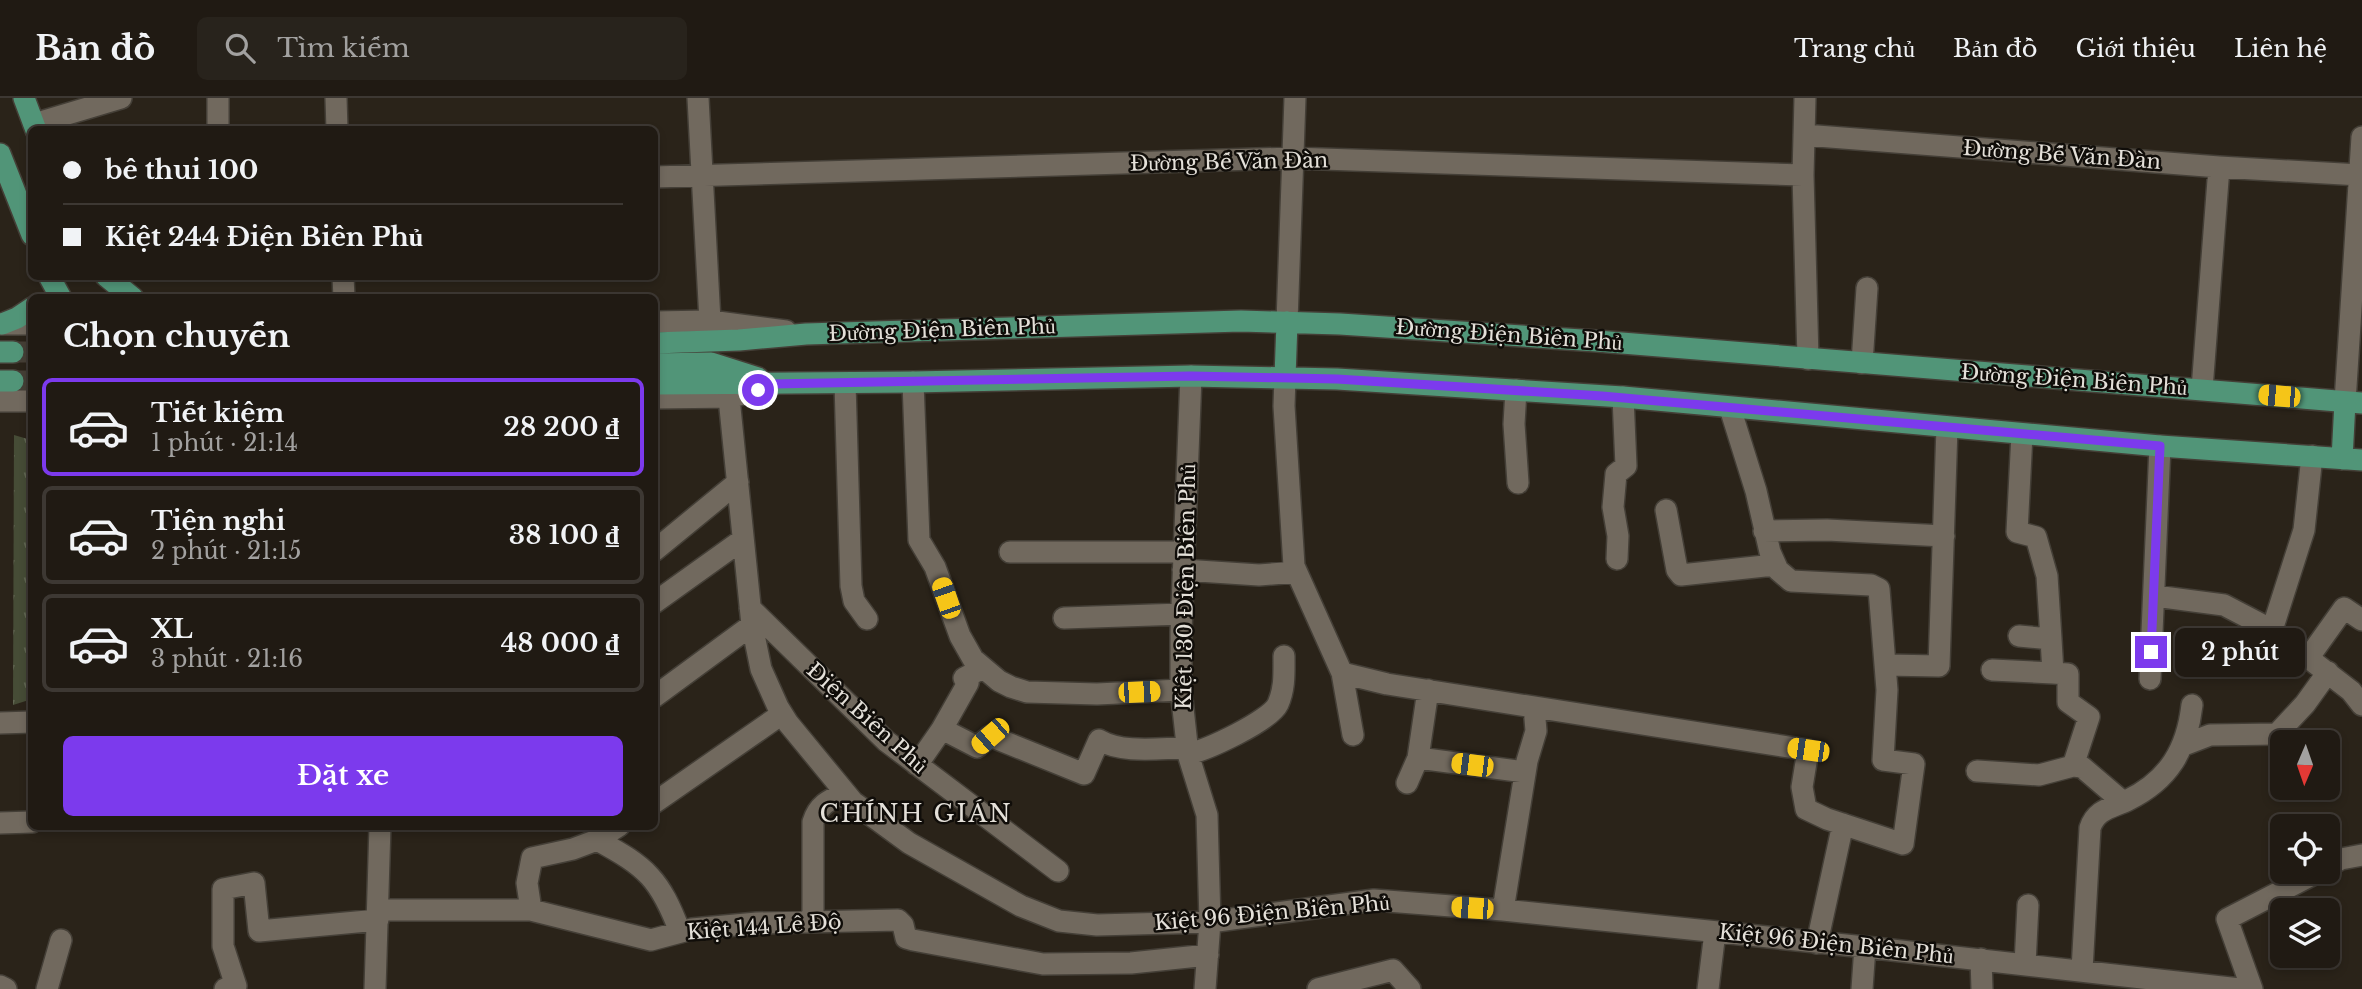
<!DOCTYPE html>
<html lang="vi">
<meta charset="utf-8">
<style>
body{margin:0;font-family:"Libre Baskerville",serif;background:#28231c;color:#f1f3f6;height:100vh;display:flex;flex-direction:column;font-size:26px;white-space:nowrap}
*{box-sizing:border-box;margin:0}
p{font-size:23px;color:#a2a1a0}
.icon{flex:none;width:38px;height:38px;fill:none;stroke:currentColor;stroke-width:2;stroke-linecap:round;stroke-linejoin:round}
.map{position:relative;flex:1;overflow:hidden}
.panel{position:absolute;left:28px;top:196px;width:630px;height:536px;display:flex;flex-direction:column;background:#201a13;border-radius:10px;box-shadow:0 4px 10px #0003,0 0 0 2px #3d3833}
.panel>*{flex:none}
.hud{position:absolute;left:28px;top:28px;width:630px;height:154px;border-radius:10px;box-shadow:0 4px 10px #0003,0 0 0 2px #3d3833;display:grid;align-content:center;height:154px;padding:0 35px;background:#201a13}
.needle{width:46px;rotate:182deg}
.buttons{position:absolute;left:2270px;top:632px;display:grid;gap:14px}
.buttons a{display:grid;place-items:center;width:70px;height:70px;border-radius:10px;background:#201a13;box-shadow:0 4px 10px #0003,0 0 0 2px #3d3833;font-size:35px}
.end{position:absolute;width:32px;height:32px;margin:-16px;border:9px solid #7c3aed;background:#fff;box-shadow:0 0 0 4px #fff}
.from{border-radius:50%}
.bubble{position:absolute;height:49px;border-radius:10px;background:#201a13;box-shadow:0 4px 10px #0003,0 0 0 2px #3d3833;font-size:23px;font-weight:600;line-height:49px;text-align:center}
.car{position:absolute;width:21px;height:42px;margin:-21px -10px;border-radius:9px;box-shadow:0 0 5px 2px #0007;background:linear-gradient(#f5c518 24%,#345 0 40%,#f5c518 0 76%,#345 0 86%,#f5c518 0)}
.hud b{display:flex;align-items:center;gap:24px;height:66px;font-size:26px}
.hud b+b{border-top:2px solid #3d3833}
.hud i{width:18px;height:18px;background:#f1f3f6}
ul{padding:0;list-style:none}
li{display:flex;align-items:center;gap:21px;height:98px;margin:0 14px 10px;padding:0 21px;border:4px solid #3d3833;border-radius:10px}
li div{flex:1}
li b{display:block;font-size:26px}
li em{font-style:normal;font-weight:600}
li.selected{border-color:#7c3aed}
li>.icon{width:63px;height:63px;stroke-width:1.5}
h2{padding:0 35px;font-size:32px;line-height:84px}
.cta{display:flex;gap:14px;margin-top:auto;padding:14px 35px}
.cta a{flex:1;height:80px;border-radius:10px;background:#7c3aed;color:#fff;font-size:28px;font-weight:600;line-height:80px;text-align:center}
header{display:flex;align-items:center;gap:42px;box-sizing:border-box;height:98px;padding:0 35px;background:#201a13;border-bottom:2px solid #3d3833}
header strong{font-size:33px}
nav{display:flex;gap:38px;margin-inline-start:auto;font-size:24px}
.search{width:490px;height:63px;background:#28231c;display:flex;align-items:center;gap:18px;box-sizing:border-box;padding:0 24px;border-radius:10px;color:#a2a1a0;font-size:26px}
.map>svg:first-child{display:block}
</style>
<header>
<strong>Bản đồ</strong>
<div class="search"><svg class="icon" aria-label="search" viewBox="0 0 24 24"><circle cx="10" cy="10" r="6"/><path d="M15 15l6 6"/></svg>Tìm kiếm</div>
<nav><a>Trang chủ</a><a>Bản đồ</a><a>Giới thiệu</a><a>Liên hệ</a></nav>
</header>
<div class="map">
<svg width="2362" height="891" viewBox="0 0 2362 891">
<defs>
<pattern id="grass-tufts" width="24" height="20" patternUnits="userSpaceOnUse" patternTransform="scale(1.75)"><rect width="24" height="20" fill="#464c36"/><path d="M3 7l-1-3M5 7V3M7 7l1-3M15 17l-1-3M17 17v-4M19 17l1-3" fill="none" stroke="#616652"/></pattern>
</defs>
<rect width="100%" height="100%" fill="#2a2319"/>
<path fill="url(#grass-tufts)" d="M14,337L31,342L32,601L13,607Z"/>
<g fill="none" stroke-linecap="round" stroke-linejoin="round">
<path stroke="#463f36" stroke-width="21" stroke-dasharray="21 10" stroke-linecap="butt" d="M13,254H32
M13,283H32"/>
<g stroke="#443f37" stroke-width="24">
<path id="minor" d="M336,0L337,32
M698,0L710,223
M1805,0L1803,77L1808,261
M34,26L121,0
M218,32V0
M1804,37L2219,69L2360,77
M654,79L1292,60L1803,77
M343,178L344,200
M654,224L710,223L786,233
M1287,224L1295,0
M0,226H32
M1862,265L1867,190
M1191,278L1181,534V592L1188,656L1207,717L1210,824L1205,891
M1285,279L1284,308L1294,468L1342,575L1387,586L1808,652L1802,689L1806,711L1827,721L1903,746L1914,666L1883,662L1887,592L1879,491L1871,487L1791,483L1778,472L1770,454L1756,393L1730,310
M913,284L919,442L935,469L960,538L973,561L999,583L1011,589L1027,594L1097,596L1181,592
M845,285L851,488L854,503L867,521
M2202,291L2219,69
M1516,292L1514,326L1518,385
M654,300L733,299L772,286
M729,300L752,527L761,571L778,609L788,625L853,704L909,745L1021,808L1059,823L1097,827L1210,824L1374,802L1503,812L1865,849L2240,891
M0,303H32
M2345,304L2362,39
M1666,412L1677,472L1681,477L1774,467
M1764,433L1827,432L1944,438
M654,453L738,384
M1010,454H1184
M1617,461L1618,438L1613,409L1616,376L1626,368L1623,299
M1183,472L1259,477L1296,474
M2155,498L2224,507L2272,532L2351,593L2362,607
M654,505L742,442
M750,510L886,643L1058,773
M1064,520L1182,516
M2272,532L2304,432L2312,358
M2019,538L2051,541L2047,478L2036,439L2017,434L2022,336
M2309,559L2344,510L2362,522
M1886,567L1939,568L1947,329
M983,570L964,580L968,585L942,631L977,649L990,638L1084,676L1099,642C1123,656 1160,650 1187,650
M1992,572L2053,575L2051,541
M1342,575L1353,637
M2053,575L2068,576V604L2089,619L2073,668
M2150,581L2160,348
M654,599L752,527
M0,625L32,624
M2184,647L2210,637L2277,636L2305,606L2328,574
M1188,656C1207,652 1270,623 1278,606C1285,590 1284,575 1284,558
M1418,660L1525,674
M917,667L942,631
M1977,673L2039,677L2073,668L2082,669L2123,704
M1407,685L1418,660L1428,592
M654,705L782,616
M0,725L32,724
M597,742L619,728
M2328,768L2341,761L2362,757
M378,812H531L651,842L692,831L757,825L898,822L903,827L906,840L913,842L1043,866L1131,865L1208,857
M531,812L527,785L532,760L573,751L597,742C647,769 660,781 680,834
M1503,812L1527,663L1536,633L1534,609
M813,824V724C818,707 829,702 844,695
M1817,845L1843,726
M1981,861L1982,891
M2025,866L2028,807
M2082,872L2090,730C2096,711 2112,710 2128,702C2169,682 2187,651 2192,607
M0,888L6,891
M47,891L61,842
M225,891L236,888L223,848V791L254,785L259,833L378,822
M375,891L380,728
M1318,891L1393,872L1410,891
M1708,891L1715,834
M1862,891L1865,849
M2252,891L2227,821L2318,774"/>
</g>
<g stroke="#443f37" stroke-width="24">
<path id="major" d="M24,0L36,32
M0,56L32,137
M49,178L61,200
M106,178L133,200
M2,226L17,220L32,210
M654,245L739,242L806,236L1241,223L1340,226L1597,243L2362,305
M0,254H13
M654,266L711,265L758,280
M1285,279L1287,224
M0,283H13
M654,286L913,284L1191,278L1337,281L1623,299L2160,348L2362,362
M2342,361L2345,304"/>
</g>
<use href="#minor" stroke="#71695e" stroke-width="21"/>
<use href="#major" stroke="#519578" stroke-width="21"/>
</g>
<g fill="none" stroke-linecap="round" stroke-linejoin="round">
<path stroke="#7c3aed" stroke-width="9" d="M758,292L772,286L1191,278L1337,281L1602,298L2160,348L2151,554"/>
</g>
<g text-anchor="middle" stroke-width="5" stroke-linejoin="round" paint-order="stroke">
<g font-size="21" fill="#e4e0d9" stroke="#100d09">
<text transform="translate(2062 57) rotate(4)" y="7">Đường Bế Văn Đàn</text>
<text transform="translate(1229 64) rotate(-1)" y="7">Đường Bế Văn Đàn</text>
<text transform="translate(942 232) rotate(-2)" y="7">Đường Điện Biên Phủ</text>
<text transform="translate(1509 237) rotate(4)" y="7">Đường Điện Biên Phủ</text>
<text transform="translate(2074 282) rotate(4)" y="7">Đường Điện Biên Phủ</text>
<text transform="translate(1186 489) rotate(-89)" y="7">Kiệt 130 Điện Biên Phủ</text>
<text transform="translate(867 620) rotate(42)" y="7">Điện Biên Phủ</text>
<text transform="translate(1272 815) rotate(-5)" y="7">Kiệt 96 Điện Biên Phủ</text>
<text transform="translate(764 829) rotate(-4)" y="7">Kiệt 144 Lê Độ</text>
<text transform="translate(1836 846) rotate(6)" y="7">Kiệt 96 Điện Biên Phủ</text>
</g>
<g font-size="24" letter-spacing="2" fill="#e4e0d9" stroke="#100d09">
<text x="916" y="724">CHÍNH GIÁN</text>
</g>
</g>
</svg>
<div class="buttons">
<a><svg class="needle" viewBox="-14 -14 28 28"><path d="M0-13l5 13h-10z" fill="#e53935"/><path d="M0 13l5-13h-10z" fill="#a2a1a0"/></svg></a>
<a><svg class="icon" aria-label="locate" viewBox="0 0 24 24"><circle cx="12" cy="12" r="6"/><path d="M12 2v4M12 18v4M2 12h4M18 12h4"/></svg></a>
<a><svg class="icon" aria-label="layers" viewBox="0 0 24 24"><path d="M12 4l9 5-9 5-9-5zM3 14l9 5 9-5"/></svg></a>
</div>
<i class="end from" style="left:758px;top:292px"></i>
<i class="end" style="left:2151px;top:554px"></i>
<div class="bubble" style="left:2175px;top:530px;width:130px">2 phút</div>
<i class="car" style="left:2279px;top:298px;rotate:275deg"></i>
<i class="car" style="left:946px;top:500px;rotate:341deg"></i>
<i class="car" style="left:1139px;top:594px;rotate:88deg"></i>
<i class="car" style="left:990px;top:638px;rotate:229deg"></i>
<i class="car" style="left:1808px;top:652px;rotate:278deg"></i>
<i class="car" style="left:1472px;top:667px;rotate:277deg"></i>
<i class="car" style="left:1472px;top:810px;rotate:274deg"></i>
<div class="hud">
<b><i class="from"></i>bê thui 100</b>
<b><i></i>Kiệt 244 Điện Biên Phủ</b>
</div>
<section class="panel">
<h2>Chọn chuyến</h2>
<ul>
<li class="selected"><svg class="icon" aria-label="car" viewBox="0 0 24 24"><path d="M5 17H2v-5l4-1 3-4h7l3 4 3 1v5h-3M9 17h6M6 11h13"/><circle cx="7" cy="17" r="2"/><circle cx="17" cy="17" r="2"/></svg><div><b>Tiết kiệm</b><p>1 phút · 21:14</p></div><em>28 200 ₫</em></li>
<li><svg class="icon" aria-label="car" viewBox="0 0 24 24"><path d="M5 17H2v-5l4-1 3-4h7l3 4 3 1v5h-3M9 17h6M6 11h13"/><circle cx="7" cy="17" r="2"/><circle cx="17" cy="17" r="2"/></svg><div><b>Tiện nghi</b><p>2 phút · 21:15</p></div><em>38 100 ₫</em></li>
<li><svg class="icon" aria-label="car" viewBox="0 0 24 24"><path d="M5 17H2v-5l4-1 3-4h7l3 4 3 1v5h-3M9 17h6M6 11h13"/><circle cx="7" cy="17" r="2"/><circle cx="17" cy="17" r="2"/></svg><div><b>XL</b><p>3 phút · 21:16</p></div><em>48 000 ₫</em></li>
</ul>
<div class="cta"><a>Đặt xe</a></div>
</section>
</div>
